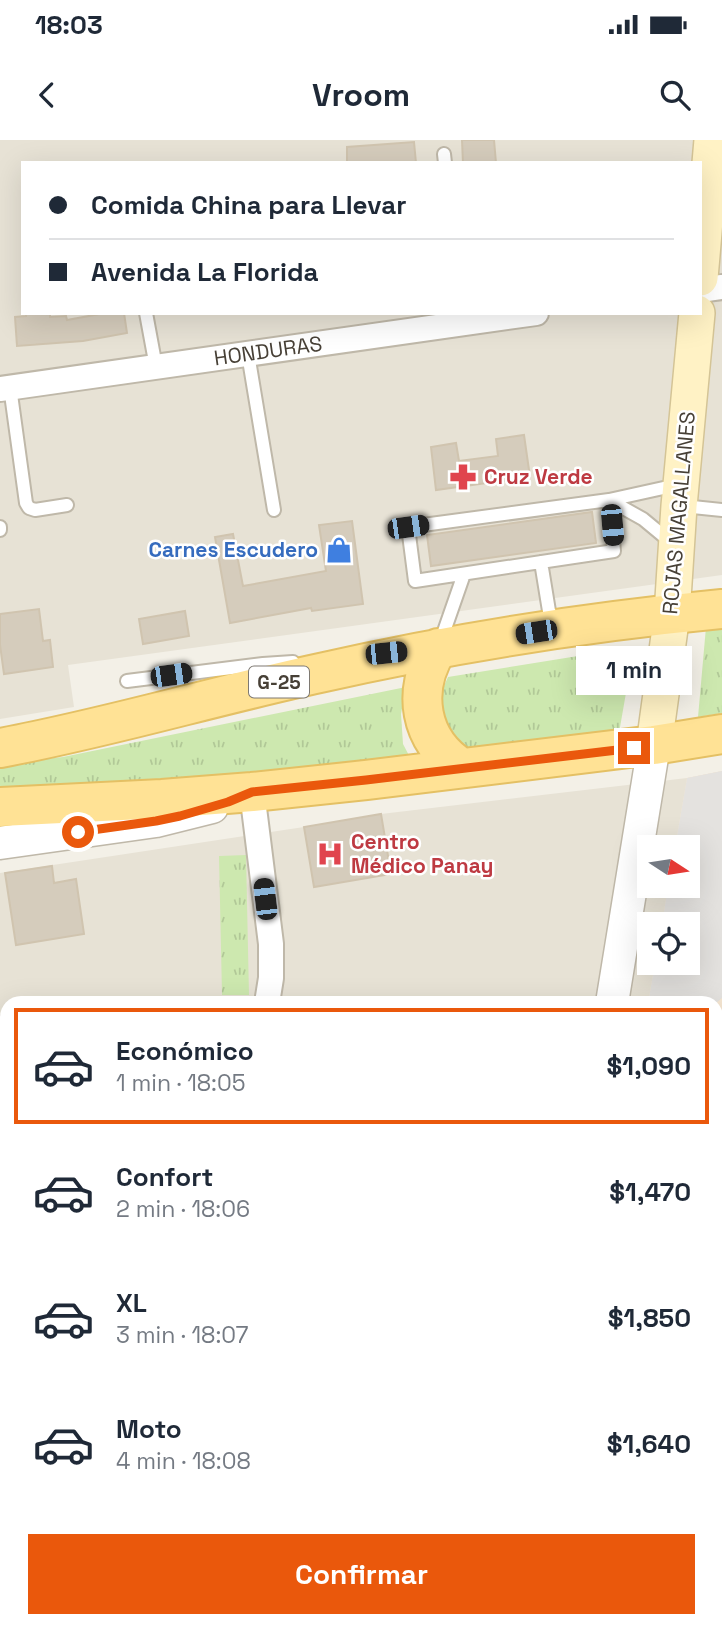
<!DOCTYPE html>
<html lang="es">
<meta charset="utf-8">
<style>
body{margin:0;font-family:"Space Grotesk",sans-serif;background:#f2f2f3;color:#1f2937;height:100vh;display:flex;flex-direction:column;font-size:26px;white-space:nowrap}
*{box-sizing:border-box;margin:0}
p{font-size:23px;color:#747a83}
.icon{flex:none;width:38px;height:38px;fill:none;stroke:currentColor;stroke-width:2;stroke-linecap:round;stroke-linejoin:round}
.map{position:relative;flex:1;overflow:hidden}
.drawer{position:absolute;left:0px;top:856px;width:723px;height:632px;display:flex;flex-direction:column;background:#fff;border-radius:21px 21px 0 0;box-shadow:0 7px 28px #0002}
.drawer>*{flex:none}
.guide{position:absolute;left:21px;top:21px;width:681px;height:154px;border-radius:0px;box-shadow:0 7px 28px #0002;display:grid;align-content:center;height:154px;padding:0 28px;background:#fff}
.needle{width:46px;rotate:102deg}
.tools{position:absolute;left:637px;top:695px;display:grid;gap:14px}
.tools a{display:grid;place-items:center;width:63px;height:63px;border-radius:0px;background:#fff;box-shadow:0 7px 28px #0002;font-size:35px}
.end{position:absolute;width:32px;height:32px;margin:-16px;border:9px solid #ea580c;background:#fff;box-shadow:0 0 0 4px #fff}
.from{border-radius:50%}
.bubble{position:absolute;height:49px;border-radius:0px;background:#fff;box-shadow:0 7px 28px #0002;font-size:23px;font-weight:700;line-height:49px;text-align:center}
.car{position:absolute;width:21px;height:42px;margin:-21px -10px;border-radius:9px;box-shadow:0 0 5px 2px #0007;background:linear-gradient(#222 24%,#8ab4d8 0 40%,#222 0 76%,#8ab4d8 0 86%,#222 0)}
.guide b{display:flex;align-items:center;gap:24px;height:66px;font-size:26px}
.guide b+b{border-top:2px solid #e0e1e3}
.guide i{width:18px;height:18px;background:#1f2937}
ul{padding:12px 0 0;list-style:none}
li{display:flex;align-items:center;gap:21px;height:116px;margin:0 14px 10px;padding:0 14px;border:4px solid transparent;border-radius:0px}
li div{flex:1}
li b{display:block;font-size:26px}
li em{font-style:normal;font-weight:700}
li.current{border-color:#ea580c}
li>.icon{width:63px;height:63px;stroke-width:1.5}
.cta{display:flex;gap:14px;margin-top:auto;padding:14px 28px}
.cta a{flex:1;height:80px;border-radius:0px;background:#ea580c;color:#fff;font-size:28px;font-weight:700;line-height:80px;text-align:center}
.status{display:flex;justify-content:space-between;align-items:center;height:49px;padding:0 35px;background:#fff;direction:ltr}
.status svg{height:19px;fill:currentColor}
header{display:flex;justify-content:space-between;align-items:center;height:91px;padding:0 28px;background:#fff;font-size:32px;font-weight:700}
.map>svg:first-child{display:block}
</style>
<div class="status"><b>18:03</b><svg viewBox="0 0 49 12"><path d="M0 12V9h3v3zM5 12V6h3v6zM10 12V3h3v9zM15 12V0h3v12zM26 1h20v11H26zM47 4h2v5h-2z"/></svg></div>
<header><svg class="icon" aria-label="back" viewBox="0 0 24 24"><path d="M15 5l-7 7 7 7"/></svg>Vroom<svg class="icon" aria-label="search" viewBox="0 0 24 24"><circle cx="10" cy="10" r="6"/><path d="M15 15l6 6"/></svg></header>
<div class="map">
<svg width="722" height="1487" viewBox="0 0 722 1487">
<defs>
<pattern id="grass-tufts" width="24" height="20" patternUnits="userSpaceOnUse" patternTransform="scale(1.75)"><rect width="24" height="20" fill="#cde8af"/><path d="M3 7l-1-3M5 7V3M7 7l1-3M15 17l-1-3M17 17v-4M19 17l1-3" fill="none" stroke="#b1c897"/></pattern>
</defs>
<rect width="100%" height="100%" fill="#f3f0e7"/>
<path fill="#e7e2d5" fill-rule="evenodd" d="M0,0H722V435L68,525L74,567L0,579ZM23,23H700V173H23Z
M722,631V1487H0V733L304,687L381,674L687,638ZM649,707H688V746H649ZM649,784H688V822H649ZM7,863H716V1480H7Z"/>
<path fill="#f6e7d2" d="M722,631V1487H538L539,1480H716V863H648L655,823L688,822V784H662L668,746H688V707H675L687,638Z"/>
<path fill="url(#grass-tufts)" d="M722,486V573L698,577L706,487Z
M634,507L619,593L460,616L437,562L448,537Z
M406,547L401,574L403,604L414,625L0,650V624L63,617Z
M246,715L249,855H222L219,716Z"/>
<path fill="#e4e2df" d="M722,631V858L716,863H648L655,823L688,822V784H662L668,746H688V707H675L687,638Z"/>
<path fill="#d5ccbc" stroke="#d0c4af" stroke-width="2" d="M462,0H494L496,23H463Z
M414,2L416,23H347V7Z
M26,173H50V177L66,176L67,180L105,173H124L127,193L83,201L17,206L15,177L26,176Z
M524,295L530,337L436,350L431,307L456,303L459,321L498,316L496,299Z
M592,372L596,403L431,426L427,395Z
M352,381L363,464L312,471L311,468L230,483L215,397L233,394L243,446L326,431L319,385Z
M39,469L43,501L50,500L53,527L4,534L0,505V474Z
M185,471L189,496L143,504L139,479Z
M381,674L391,734L314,747L304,687Z
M52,726L54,743L76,739L84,794L16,805L5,733Z"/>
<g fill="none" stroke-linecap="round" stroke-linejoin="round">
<g stroke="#bfb8a9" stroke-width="16">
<path id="service" d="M444,14L445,23
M146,173L156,227
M248,214L274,370
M10,247L26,363L29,368L35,370L67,365
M609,360L614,411L415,441L408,387Z
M609,360L643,379L672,403
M609,360L677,345
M683,366L722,370
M0,387V390
M541,422L549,471L558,485
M440,503L464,434
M127,541L263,524L293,522"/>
</g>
<g stroke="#bfb8a9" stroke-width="28">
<path id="minor" d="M700,150L722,147
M0,249L536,173
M252,652L271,804V838L267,863
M0,889L7,888
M0,1051L7,1050
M0,1212L7,1211
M152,1487L153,1480"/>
</g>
<g stroke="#bfb8a9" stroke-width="35">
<path id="tertiary" d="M0,703L156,681L212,667
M612,863L654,605
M505,1487L506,1480"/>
</g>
<g stroke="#d4c496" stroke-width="38">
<path id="secondary" d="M700,138L712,0
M654,605L672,474L679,366L697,173"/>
</g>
<g stroke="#e4c064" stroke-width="42">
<path id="primary" d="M438,508C411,550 419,601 462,628
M0,608C108,588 213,556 320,533C452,503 587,482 722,469
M0,667L162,659L252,652L366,640L654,605L722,594"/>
</g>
<use href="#service" stroke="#fff" stroke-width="12"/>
<use href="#minor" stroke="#fff" stroke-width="24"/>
<use href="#tertiary" stroke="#fff" stroke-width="32"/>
<use href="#secondary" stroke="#fff2c5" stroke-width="35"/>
<use href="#primary" stroke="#ffe295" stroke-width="38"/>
</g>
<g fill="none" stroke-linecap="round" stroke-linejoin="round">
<path stroke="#ea580c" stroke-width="9" d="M78,692L156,681L180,676L228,662L252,652L366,640L634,608"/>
</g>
<defs>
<g id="pharmacy-bare" transform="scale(2.1)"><path d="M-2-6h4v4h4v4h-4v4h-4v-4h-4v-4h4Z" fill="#e0444e" stroke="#fff" stroke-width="2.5" paint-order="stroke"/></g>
<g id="shop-bare" transform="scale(2.1)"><path d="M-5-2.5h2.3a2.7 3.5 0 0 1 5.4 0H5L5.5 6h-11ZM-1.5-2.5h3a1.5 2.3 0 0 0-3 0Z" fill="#3f7fe0" stroke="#fff" stroke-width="2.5" paint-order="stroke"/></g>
<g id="hospital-bare" transform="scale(2.1)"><path d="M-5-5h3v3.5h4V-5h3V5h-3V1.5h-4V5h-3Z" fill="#e0444e" stroke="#fff" stroke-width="2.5" paint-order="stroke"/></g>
</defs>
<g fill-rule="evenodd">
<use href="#pharmacy-bare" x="463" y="337"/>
<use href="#shop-bare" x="339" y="410"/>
<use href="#hospital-bare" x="330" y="714"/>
</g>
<g text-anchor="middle" stroke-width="5" stroke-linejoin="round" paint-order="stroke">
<rect fill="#fff" stroke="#7e7972" stroke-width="2" x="249" y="526.5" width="60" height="31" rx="5"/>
<g font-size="19" font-weight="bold" fill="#474036">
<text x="279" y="549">G-25</text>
</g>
<g font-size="21" fill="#474036" stroke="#fff">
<text transform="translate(268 211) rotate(-8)" y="7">HONDURAS</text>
<text transform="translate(679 373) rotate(-85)" y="7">ROJAS MAGALLANES</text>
</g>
<g font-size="21" font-weight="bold" fill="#be3a42" stroke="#fff" text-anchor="start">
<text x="484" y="344">Cruz Verde</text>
<text x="351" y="709">Centro<tspan x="351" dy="24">Médico Panay</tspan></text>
</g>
<g font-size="21" font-weight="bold" fill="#366cbe" stroke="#fff" text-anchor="end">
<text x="318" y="417">Carnes Escudero</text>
</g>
</g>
</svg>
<div class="tools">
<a><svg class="needle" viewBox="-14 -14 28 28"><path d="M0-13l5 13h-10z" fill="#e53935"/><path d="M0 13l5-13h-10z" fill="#747a83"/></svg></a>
<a><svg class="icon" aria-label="locate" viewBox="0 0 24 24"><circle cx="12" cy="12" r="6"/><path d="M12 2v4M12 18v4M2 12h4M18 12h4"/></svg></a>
</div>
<i class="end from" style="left:78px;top:692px"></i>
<i class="end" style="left:634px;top:608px"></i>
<div class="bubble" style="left:576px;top:506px;width:116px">1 min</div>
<i class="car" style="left:612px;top:385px;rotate:175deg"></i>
<i class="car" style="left:408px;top:387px;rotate:82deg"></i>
<i class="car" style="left:536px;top:492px;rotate:261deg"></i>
<i class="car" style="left:386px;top:513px;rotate:84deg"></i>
<i class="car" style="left:171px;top:535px;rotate:82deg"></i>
<i class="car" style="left:265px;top:759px;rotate:353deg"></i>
<div class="guide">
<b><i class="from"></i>Comida China para Llevar</b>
<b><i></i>Avenida La Florida</b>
</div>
<section class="drawer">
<ul>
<li class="current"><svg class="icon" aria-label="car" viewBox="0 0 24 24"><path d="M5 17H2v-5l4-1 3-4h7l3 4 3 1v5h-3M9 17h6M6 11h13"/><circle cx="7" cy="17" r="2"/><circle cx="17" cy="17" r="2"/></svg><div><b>Económico</b><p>1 min · 18:05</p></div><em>$1,090</em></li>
<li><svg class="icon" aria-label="car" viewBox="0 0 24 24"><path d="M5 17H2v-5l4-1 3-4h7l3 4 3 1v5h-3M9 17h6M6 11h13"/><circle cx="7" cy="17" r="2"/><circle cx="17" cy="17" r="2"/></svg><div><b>Confort</b><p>2 min · 18:06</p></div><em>$1,470</em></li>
<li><svg class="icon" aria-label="car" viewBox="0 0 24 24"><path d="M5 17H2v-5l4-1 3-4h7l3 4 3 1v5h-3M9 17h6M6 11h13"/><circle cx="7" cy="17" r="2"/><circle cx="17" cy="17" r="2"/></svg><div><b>XL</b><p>3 min · 18:07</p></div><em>$1,850</em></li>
<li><svg class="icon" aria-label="car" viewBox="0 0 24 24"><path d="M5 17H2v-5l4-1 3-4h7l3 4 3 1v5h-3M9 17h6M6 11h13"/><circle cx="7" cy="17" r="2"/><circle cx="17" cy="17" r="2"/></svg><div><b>Moto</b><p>4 min · 18:08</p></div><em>$1,640</em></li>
</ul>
<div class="cta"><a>Confirmar</a></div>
</section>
</div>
